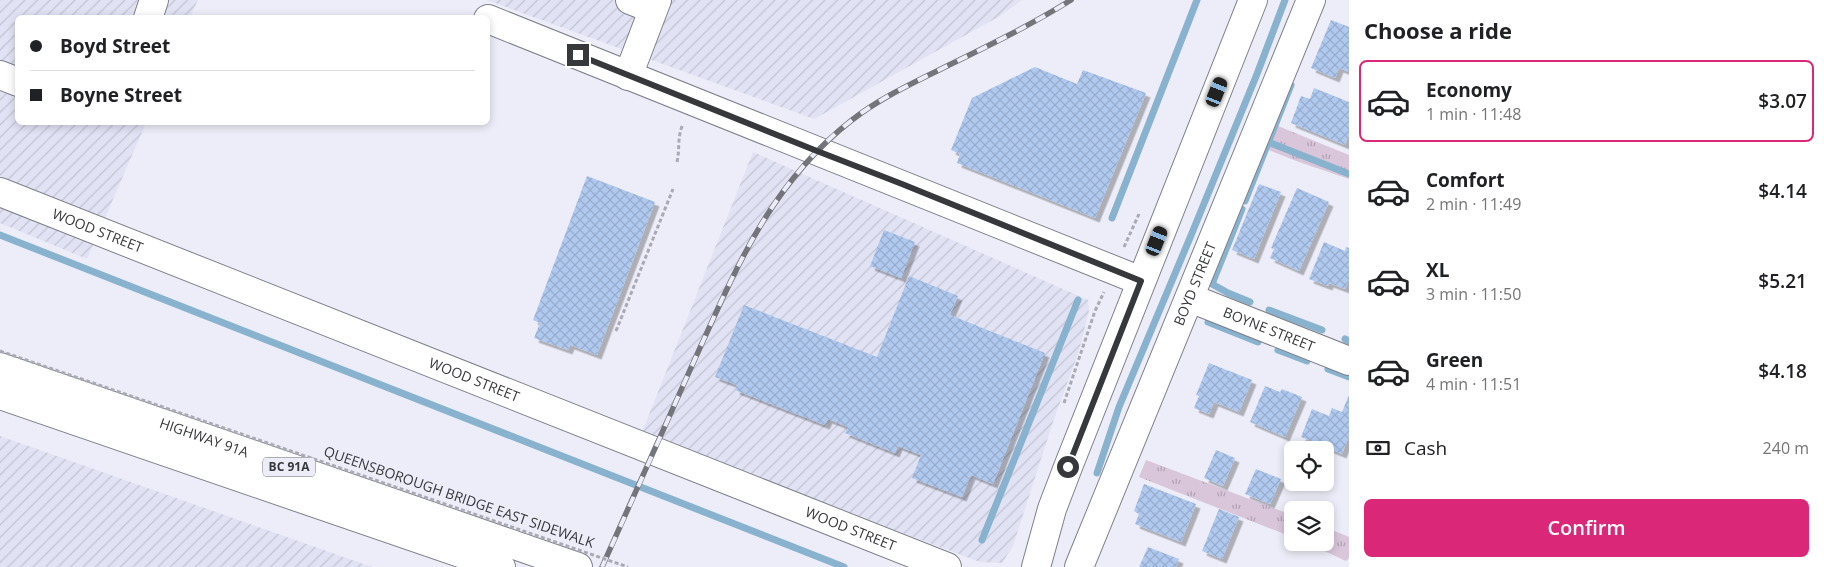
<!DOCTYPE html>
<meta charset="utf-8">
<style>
body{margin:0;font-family:"Open Sans",sans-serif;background:#f6f6f6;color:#202124;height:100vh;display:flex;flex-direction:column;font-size:19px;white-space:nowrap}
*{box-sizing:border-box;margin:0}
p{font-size:16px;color:#757577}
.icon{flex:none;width:28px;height:28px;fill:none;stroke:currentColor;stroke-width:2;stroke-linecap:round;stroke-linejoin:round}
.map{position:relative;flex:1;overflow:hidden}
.sheet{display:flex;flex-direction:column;background:#fff;width:475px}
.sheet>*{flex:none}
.hud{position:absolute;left:15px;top:15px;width:475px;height:110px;border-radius:8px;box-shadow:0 2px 8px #0003;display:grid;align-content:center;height:110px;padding:0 15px;background:#fff}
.fabs{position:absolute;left:1284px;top:441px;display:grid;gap:10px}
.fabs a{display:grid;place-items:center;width:50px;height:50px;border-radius:8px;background:#fff;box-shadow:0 2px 8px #0003;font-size:25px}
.end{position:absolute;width:22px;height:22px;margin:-11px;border:6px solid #37383c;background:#fff;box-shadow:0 0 0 2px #fff}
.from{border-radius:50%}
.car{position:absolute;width:15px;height:30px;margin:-15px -8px;border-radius:6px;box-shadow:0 0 4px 1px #0007;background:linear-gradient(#222 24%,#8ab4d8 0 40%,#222 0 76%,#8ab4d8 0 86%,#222 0)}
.hud b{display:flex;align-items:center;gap:18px;height:48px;font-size:19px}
.hud b+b{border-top:1px solid #e0e0e0}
.hud i{width:12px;height:12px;background:#202124}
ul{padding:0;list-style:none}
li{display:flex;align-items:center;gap:15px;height:82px;margin:0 10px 8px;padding:0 5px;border:2px solid transparent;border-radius:8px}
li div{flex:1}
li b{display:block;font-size:19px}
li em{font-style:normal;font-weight:600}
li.selected{border-color:#db2777}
li>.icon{width:45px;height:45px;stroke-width:1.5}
h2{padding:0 15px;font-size:22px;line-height:60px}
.pay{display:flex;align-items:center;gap:12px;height:55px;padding:0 15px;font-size:19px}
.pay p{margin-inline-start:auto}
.primary-button{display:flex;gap:10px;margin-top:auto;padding:10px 15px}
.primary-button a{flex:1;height:58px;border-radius:8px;background:#db2777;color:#fff;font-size:20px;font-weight:600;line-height:58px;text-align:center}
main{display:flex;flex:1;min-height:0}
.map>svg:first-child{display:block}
</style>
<main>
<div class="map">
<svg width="1349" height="567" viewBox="0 0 1349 567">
<defs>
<pattern id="industrial-furrows" width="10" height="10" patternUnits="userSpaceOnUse" patternTransform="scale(1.25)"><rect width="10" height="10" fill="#e1e3f5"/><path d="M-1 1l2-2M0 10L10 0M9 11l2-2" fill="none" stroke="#c2c4d3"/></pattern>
<pattern id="grass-tufts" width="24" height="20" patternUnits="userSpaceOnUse" patternTransform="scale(1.25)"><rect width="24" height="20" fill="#d9c6db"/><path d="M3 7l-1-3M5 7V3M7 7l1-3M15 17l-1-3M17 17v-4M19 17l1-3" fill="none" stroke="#b1a2b3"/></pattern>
<pattern id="building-cross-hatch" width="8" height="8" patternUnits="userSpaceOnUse" patternTransform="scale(1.25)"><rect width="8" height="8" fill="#b0c9ef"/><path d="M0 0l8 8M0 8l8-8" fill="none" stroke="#98adce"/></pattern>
<filter id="shadow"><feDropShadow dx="4.5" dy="4.5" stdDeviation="0" flood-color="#0004"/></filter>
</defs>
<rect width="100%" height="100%" fill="#ecedf8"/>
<path fill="url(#industrial-furrows)" d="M0,0H198L190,17L18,18V122L146,123L87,259L0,223Z
M487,0H1022L1000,16L814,119Z
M753,152L1088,300L1089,311L1079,351L1053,422L1013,546L1002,563L980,562L641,435Z
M0,436L372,567H0Z"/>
<path fill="url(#grass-tufts)" d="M1278,126L1349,155V179L1299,162L1269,150Z
M1146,460L1292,515V537L1139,477Z
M1325,527L1349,537V558L1346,561L1307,543L1325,542Z"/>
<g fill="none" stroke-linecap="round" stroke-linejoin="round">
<path stroke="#88b2ce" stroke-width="7" d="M1268,142L1349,174
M1245,201L1291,85
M1242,209L1212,284L1228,293L1250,302
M1112,218L1197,0
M0,235L844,567
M1269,310L1322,330
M1208,322L1258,342
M1345,339L1349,341
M1278,350L1307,361
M1328,369L1349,377
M1097,473L1119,407L1192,233L1257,74L1285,0
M982,540L1078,300"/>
</g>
<path fill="url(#building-cross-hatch)" filter="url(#shadow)" d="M1331,20L1349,27V72L1339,68L1335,78L1311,68Z
M1035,67L1077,84L1083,70L1146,93L1095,218L957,163L960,154L951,150L972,98Z
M1314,88L1349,102V135L1345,145L1291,123L1301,96L1310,99Z
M587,176L655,202L597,355L570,345L568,350L534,338L540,323L533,320Z
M1259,184L1281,192L1254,259L1232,250Z
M1297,188L1329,202L1299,271L1270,258L1274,249L1271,248Z
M884,230L915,242L901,278L870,266Z
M1324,242L1345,251L1346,247L1349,248V280L1345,289L1329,283L1328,286L1309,279Z
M909,276L958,296L950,315L1045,353L993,484L971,475L962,497L912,478L921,455L898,446L895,453L845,433L848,427L828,419L825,425L735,390L737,385L715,377L744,305L877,357Z
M1209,363L1252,380L1239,412L1214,402L1209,414L1194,408L1199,396L1196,395Z
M1265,386L1280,392L1282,389L1302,397L1285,437L1250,422Z
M1349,395V436L1342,454L1320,445L1319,450L1307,446L1309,440L1301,437L1312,409L1329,416L1332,408L1342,412Z
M1216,450L1235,458L1223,486L1204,478Z
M1256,469L1281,479L1270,504L1245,494Z
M1144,484L1196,504L1181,542L1135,524L1139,514L1134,511Z
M1219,509L1239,517L1222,559L1202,551Z
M1148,547L1179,559L1176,567H1139Z"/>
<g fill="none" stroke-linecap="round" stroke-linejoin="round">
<g stroke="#7f818a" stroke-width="30">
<g id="minor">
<path d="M630,0L653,9"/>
<path d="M148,18L154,0"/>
<path d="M488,19L1141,281"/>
<path d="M0,75L18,82"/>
<path d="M628,76L657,0"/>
<path id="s1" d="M0,192L947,567"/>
<path id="s2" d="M1190,298L1349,361"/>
<path id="s3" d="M1079,567L1311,0"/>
</g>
</g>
<g stroke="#7f818a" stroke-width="30">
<path id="major" d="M1036,567L1052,509L1068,467L1253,0"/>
</g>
<g stroke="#7f818a" stroke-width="30">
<g id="highway">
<path id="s4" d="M0,367L578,567"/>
<path d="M0,395L501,567"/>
</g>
</g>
<path stroke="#a9aab3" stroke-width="3" stroke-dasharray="4 2.5" stroke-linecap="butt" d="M677,162C680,149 677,137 683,124
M1124,247L1139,214
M616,331L673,189
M1064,403L1095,311L1104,292"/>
<use href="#minor" stroke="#fff" stroke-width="28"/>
<use href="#major" stroke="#fff" stroke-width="28"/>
<use href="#highway" stroke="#fff" stroke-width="28"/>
<g stroke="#74757b" stroke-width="5.5">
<path id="rail" d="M602,567C632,501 661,435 690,370C733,276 767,186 852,120C880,98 913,83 945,67C988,46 1031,25 1071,0"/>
</g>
<use href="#rail" stroke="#ecedf8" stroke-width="4" stroke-dasharray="11" stroke-linecap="butt"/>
<path stroke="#a9aab3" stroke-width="3" stroke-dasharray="4 2.5" stroke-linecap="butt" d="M0,351L628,567"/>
</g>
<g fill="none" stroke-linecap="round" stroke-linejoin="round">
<path stroke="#37383c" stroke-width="6" d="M578,55L817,151L902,184L1141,281L1068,467"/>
</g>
<g text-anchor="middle" stroke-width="4" stroke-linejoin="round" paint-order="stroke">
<rect fill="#ecedf8" stroke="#6d6e74" stroke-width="1" x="263" y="457.5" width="52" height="19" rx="4"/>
<g font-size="12" font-weight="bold" fill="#37383c">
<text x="289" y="471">BC 91A</text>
</g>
<g font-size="14" fill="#37383c" stroke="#ecedf8">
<text dy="5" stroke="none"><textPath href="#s1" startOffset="105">WOOD STREET</textPath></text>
<text dy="5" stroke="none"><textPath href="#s3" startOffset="306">BOYD STREET</textPath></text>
<text dy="5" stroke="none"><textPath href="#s2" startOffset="85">BOYNE STREET</textPath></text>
<text dy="5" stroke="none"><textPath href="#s1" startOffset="510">WOOD STREET</textPath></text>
<text dy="5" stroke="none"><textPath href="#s4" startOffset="216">HIGHWAY 91A</textPath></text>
<text transform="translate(459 497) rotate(19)" y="5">QUEENSBOROUGH BRIDGE EAST SIDEWALK</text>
<text dy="5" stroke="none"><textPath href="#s1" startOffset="915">WOOD STREET</textPath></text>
</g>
</g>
</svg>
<div class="fabs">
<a><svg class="icon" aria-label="locate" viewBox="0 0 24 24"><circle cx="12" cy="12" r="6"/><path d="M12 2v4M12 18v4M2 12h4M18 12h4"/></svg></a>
<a><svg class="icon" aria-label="layers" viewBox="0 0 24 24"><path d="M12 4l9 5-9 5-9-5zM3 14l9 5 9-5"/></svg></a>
</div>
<i class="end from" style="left:1068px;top:467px"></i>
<i class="end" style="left:578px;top:55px"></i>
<i class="car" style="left:1217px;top:92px;rotate:22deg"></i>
<i class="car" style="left:1157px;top:241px;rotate:22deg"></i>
<div class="hud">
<b><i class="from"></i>Boyd Street</b>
<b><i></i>Boyne Street</b>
</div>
</div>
<section class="sheet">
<h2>Choose a ride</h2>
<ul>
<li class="selected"><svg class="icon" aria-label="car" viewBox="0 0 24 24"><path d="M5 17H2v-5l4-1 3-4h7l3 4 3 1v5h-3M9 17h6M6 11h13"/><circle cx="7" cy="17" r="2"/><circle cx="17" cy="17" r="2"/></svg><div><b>Economy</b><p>1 min · 11:48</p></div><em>$3.07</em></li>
<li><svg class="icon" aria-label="car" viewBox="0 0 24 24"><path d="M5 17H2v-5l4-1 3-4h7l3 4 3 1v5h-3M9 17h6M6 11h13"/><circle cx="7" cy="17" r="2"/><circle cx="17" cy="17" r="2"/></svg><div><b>Comfort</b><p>2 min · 11:49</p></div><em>$4.14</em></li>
<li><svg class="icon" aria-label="car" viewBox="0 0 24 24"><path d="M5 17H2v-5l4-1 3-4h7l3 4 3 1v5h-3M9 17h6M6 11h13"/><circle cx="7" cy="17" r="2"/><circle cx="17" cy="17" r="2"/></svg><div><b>XL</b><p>3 min · 11:50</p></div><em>$5.21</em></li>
<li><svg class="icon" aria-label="car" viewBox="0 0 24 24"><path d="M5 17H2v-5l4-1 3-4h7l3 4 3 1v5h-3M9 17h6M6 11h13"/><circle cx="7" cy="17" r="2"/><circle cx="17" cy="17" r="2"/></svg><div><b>Green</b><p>4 min · 11:51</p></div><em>$4.18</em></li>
</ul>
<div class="pay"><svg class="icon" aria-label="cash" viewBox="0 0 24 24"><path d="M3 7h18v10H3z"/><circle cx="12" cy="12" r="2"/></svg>Cash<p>240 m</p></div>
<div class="primary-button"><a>Confirm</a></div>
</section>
</main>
